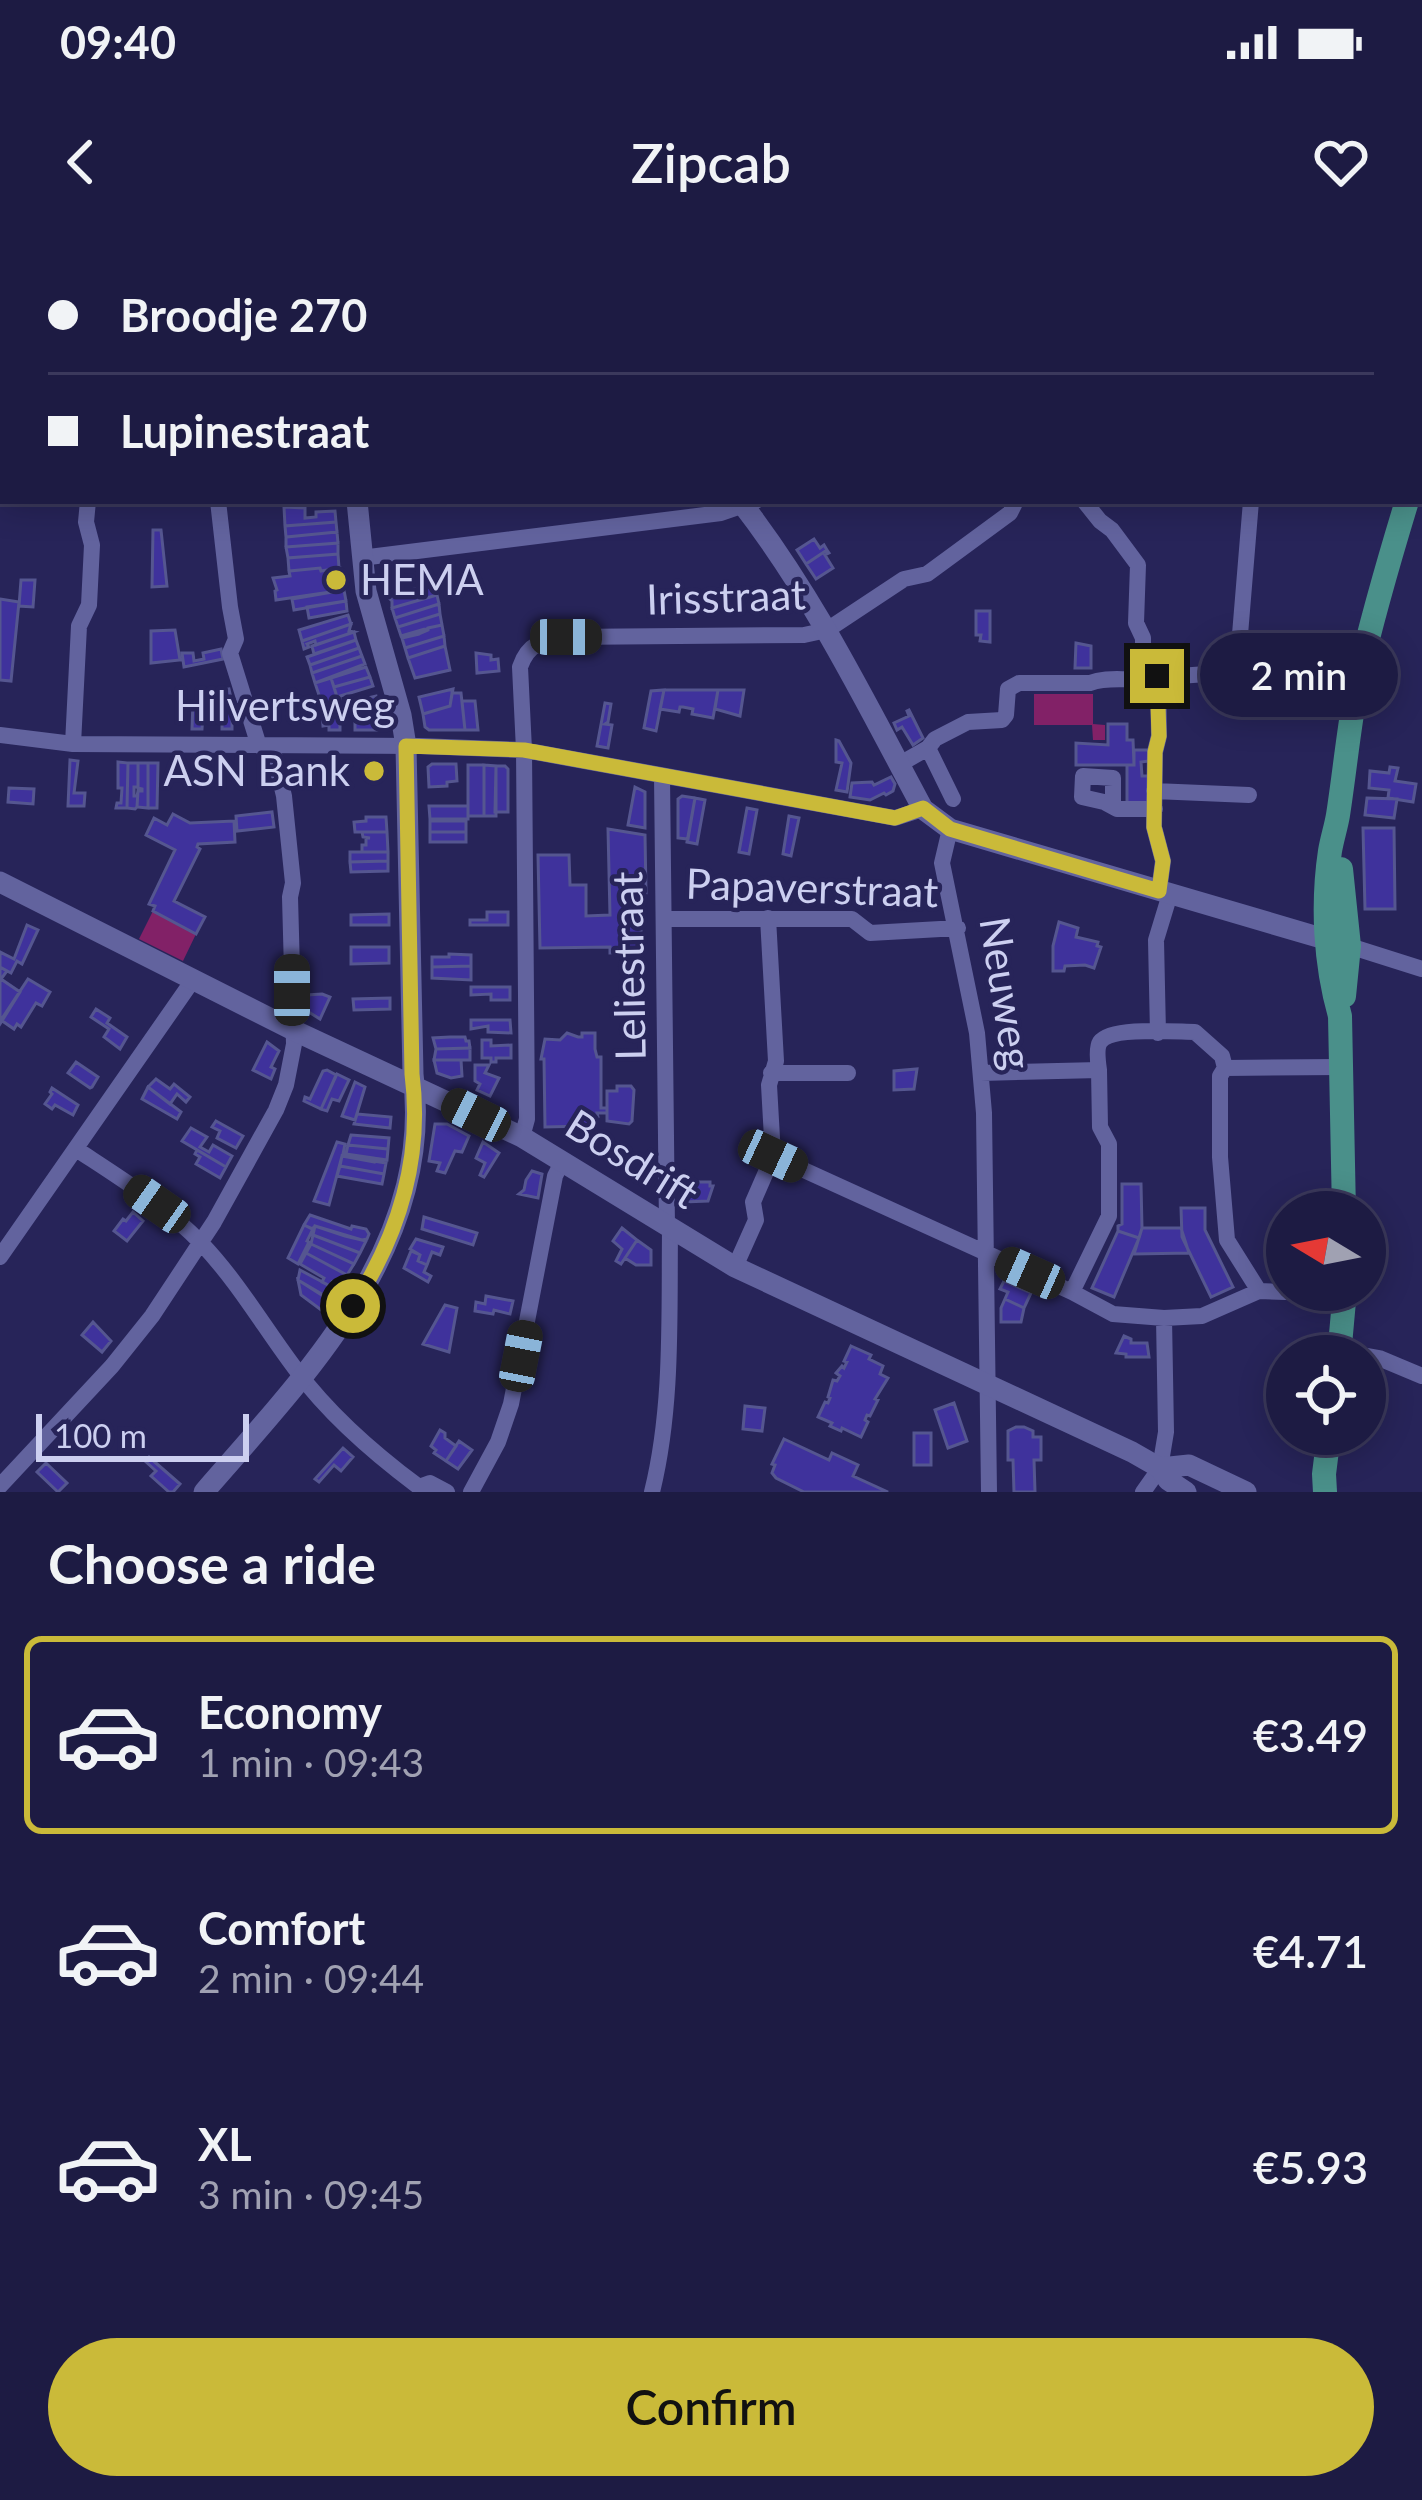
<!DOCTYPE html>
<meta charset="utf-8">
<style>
body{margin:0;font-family:Lato,sans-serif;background:#2a284e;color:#f1f3f6;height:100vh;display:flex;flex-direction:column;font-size:45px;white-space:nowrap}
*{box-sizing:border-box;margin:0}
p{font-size:39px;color:#a0a1b2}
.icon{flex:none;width:66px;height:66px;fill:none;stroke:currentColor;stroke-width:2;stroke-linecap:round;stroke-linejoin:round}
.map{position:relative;height:1252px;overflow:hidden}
.side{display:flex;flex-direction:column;background:#1d1b43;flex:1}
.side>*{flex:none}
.guide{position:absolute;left:0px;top:0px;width:1422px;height:264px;box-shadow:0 6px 30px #0003,0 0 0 3px #3b395c;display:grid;align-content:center;height:264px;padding:0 48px;background:#1d1b43}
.needle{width:78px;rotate:280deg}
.controls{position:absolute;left:1266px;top:951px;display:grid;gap:24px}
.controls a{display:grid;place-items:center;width:120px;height:120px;border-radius:50%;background:#1d1b43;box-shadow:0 6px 30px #0003,0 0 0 3px #3b395c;font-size:60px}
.scale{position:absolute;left:36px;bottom:30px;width:213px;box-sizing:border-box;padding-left:12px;border:6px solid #cccff0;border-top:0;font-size:33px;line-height:42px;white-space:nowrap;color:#cccff0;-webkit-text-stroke:9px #272459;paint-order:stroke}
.end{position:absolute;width:54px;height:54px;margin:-27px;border:15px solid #caba39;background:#111;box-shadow:0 0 0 6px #111}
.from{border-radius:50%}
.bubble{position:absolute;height:84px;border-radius:42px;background:#1d1b43;box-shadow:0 6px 30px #0003,0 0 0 3px #3b395c;font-size:39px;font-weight:600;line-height:84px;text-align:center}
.car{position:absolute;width:36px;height:72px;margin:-36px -18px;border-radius:15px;box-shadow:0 0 9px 3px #0007;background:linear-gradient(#222 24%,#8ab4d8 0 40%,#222 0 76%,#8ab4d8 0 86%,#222 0)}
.guide b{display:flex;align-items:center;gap:42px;height:114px;font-size:45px}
.guide b+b{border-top:3px solid #3b395c}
.guide i{width:30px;height:30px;background:#f1f3f6}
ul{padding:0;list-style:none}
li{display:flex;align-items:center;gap:36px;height:198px;margin:0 24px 18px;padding:0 24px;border:6px solid transparent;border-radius:18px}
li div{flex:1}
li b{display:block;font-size:45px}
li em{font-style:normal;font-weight:600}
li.on{border-color:#caba39}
li>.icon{width:108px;height:108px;stroke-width:1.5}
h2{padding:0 48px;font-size:54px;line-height:144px}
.action{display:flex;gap:24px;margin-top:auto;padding:24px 48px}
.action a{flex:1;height:138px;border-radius:72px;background:#caba39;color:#111;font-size:48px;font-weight:600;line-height:138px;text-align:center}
.status{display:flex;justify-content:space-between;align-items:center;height:84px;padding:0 60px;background:#1d1b43;direction:ltr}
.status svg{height:33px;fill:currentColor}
header{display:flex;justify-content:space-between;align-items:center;height:156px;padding:0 48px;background:#1d1b43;font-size:54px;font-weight:600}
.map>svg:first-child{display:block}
</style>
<div class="status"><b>09:40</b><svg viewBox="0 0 49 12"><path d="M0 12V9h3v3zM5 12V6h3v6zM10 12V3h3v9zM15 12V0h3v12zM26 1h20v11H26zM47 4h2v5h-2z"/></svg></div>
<header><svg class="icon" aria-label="back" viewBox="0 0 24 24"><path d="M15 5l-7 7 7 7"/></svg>Zipcab<svg class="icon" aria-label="heart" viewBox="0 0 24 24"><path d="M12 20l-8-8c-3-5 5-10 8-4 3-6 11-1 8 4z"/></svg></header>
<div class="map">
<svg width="1422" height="1252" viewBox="0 0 1422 1252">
<rect width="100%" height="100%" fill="#272459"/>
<path fill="#822167" d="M1034,454H1093V484L1105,485V500H1093L1092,485H1034Z
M153,671L196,694L183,721L139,699Z"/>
<path fill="#3f329c" stroke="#555690" stroke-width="3" d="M284,267L305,268V278L316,277V272L335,271L336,282L285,286Z
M336,282L337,292L286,297L285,286Z
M153,290H161L167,346L152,347Z
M337,292L338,303L286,307V297Z
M814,299L820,308L824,305L827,310L806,324L797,310Z
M338,303V314L288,318L286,307Z
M827,310L829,313L825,315L833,328L816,339L806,324Z
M338,314L339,328L321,331L320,328L289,331L288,318Z
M320,328L321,331L340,328L344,350L276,360L275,351L277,350L273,338L290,336L289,331Z
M21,340H35L33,367L19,366Z
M436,346L437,355L392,368V361L389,358L416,351L415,349Z
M344,350L346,361L294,370L292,359Z
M437,355L439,364L395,378L392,368Z
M0,359L19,362L11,441L0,440Z
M346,361L347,371L309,378L307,367Z
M439,364L440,374L398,387L395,378Z
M976,371H990V402L980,401L981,395H976Z
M440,374L442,385L428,388V390L419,394L425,389L401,396L398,387Z
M348,375L351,384L302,401L299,390Z
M351,384L349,391L354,392L316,405L315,401L307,404L309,407L304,409L302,401Z
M442,385L444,396L405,408L402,398L419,394L428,388Z
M175,390L180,420L151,423V391Z
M354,392L356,400L314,414L312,406Z
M444,396L445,406L408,418L405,408Z
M356,400L359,408L310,425L307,417Z
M1076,403L1091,406V428H1075Z
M445,406L450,430L415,438L408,418Z
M359,408L362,416L312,433L310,425Z
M221,409L223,419L184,427L182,413H193L194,421L204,419L203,413Z
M476,413L491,415V420L498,419L499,431L477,433Z
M362,416L365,424L315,443L312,433Z
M366,427L370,437L334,447L331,438Z
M370,437L373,446L337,457L334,447Z
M331,438L337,457L340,456V490H329V485L323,486L321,461L315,443Z
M229,449L232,463V489H222V450Z
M453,449L450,466L423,474L419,457Z
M664,450L656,491L644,488L651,451Z
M664,450H718L713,478L692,474L693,469L683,467H680L679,472L660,469Z
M718,450H744L740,476L715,469Z
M212,452V468L203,471L202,489H192L193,462H206L205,454Z
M452,453H461L465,490H429L425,487L423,474L450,466Z
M376,456L380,474L347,473V463Z
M462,461H475L478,490H465Z
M605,463L611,464L608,482L605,484L612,485L608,508L597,506Z
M909,470L923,498L913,505L902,487L897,490L894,483L909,476L907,471Z
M355,473L380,474L382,487H380V490H355Z
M1108,484H1127V500H1133L1134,525H1076V503L1108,505Z
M836,500L839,501L851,523L847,552L836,550L842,523L836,522Z
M1134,510H1149V521L1141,522L1142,536H1149V566H1127V525H1134Z
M70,520L78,521L74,553H85L84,566H68Z
M118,522L128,523L127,568H116L117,563H121L122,548H118Z
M128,523H138V547H134V556H137L138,551L137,567L135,569L127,568Z
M138,523H148V568L137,567L138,551H142V549L138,548Z
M148,523H158L157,568H148Z
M432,524H456L457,541L447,542V546L429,547L428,527Z
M468,525H484V576H468Z
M484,525L496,526V576H484Z
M496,526H505L508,529V572H495Z
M1390,527L1398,528L1395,541L1416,544L1413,562L1388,558L1389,550L1369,548L1370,531L1389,533Z
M891,537L895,544L893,551L886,555L884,553L870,560L850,557L852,543L872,542L874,545Z
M635,547L645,552V588L628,585Z
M9,548L34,549L33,564L8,562Z
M682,556L695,558L688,599L678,598V559Z
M695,558L705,560L697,604L687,602Z
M1367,558L1397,559L1394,578L1365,575Z
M468,566V579H430L429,566Z
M747,568L757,570L749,614L739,612Z
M272,572L274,587L237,591L236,576Z
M173,574L190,583L234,581L235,602L198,604L197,607L200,609L174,661L205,677L196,694L153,671L155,666L149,664L175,610L146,595L154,578L167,585Z
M789,576L799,578L791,616L783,614Z
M366,577H386L387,592H355L354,582L366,581Z
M430,581H466V592H430Z
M1363,588H1394L1395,669H1365Z
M608,589L645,595L646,653L641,654V712L610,713V707L540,708L538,615H569L570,645H586V676L610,675Z
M362,592H387L388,612H362V605H366V598H370L363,597Z
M430,592H466V602H430Z
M350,612H388V621L350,622Z
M388,621V631L351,632L350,622Z
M487,672H508V685H470V680H487Z
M389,674V685H351V675Z
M1059,682L1078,688L1076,697L1098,702L1097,706L1101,707L1094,728L1085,725L1065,726L1064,731H1053V706Z
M27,685L38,690L22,724L17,721L11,733L0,727V712L14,719Z
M351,707H389V723L351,724Z
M449,714L471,715V726L432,727V717H449Z
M471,726V740L432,738V727Z
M0,727L7,731L1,739L20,752L0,784Z
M28,739L50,752L42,766L36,763L21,787L17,784L14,789L1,780Z
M471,747H510V760H491V754L471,755Z
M322,754L330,757L320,779L307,771V755Z
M390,758V769L354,770L353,759Z
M96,769L110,778L107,783L127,797L120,809L104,797L109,789L91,777Z
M471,780H510L511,793L488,792V786L471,789Z
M567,793L578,797H582V793H595V809L597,817H601V868H607V873H597L598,877L594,883L587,886L545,887L544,819H541L545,799L560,800Z
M450,797H465L466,801H469L470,808L436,809L433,798Z
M482,800H491V806L511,805V818H496V822H491V818H482Z
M267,802L279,811L271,827L275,829L271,839L253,830Z
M470,808V820H434L436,809Z
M434,820H461L462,836L451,838L437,833Z
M76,822L98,837L92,847L90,848L68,833Z
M475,825H489L485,833L499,838L490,856L477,850L480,844L475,841Z
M917,829L914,849L894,850V831Z
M327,830L336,835L321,869L304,861L305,857L310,859L323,831Z
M337,834L349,840L339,861L332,859L327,871L321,869Z
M156,839L170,849L174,844L190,857L186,862L177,854L170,864L148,847Z
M355,842L365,847L355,880L342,876Z
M617,846H631L634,850L632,881L629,884L607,881V851H617Z
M148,847L181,872L177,879L142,859Z
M52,848L78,865L73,875L55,865L52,869L45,864L52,854L50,852Z
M357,874L391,877L390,888L354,884Z
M216,881L243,896L236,908L217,898L220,891L212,887Z
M435,884H447L469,896L462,912L455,911L445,933L437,931L440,923L429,921Z
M191,888L207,897L200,907L209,912L213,905L232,916L226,927L182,901Z
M351,895L389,898L388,909L348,905Z
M337,902L345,904L343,914L374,918V922L342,916L329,965L314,961Z
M483,902L499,913L484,937L480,935L485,923L476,918Z
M348,905L388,909L387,920L346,914Z
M197,910L226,927L220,938L196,924L200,917L195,914Z
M342,916L386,923L384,934L340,926Z
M340,926L384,934L382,944L337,936Z
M532,931L542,934L538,958L519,954L524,950L526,940Z
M694,942H710V946H713L708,961L684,962V947H694Z
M1122,944H1141L1142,988L1139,998L1118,991V986L1122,984Z
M1181,968H1205V990L1233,1047L1211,1057L1182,997Z
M133,972L143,981L127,1001L114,991L123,979L126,981Z
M310,975L351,989L352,986L366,989L369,994L367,999L362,1000L315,986L312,989L304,985Z
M424,977L477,993L473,1005L422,989Z
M304,985L313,989L307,1001L309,1002L298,1024L288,1018Z
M315,986L345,996L366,1001L360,1013L313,995Z
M622,988L637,1000L621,1024L616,1021L622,1009L613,1001Z
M1142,988H1181L1189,1013L1134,1014Z
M1118,991L1139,998L1114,1057L1092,1048Z
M313,995L360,1013L354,1024L311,1004Z
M416,999L443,1007L440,1015L432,1012L427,1025L418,1021L420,1015L410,1009Z
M637,1000L651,1010V1025H636L625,1018Z
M311,1004L354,1024L347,1035L306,1013Z
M411,1011L420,1015L418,1021L427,1025L424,1032L431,1036L428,1042L404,1028Z
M306,1013L347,1035L340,1047L332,1042L330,1046L322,1042L324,1038L300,1024Z
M300,1030L330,1046L332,1042L340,1047L332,1060L298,1040Z
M298,1040L331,1061L324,1072L301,1055Z
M1004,1041L1031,1053L1024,1068L1005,1059L1008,1052L1000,1049Z
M486,1056L513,1061L510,1074L494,1070L493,1074L475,1071L476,1062L485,1064Z
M1005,1059L1024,1068L1021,1082H1001V1068Z
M445,1065L457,1068L449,1112L423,1104Z
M93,1082L111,1101L102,1112L82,1095Z
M1124,1096L1131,1099V1103H1147L1149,1117H1126V1114L1116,1113Z
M851,1106L871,1115L869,1119L883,1126L880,1134L888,1138L875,1159L878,1160L870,1176L867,1175L865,1180L868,1182L861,1197L842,1188L841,1191L830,1186L832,1183L818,1177L825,1162L828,1163L830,1158L828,1157L833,1140L837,1141L840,1136L836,1133L842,1126L844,1128L847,1122L844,1121Z
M954,1163L967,1201L948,1208L935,1170Z
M745,1166L765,1168L762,1191L743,1189Z
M1016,1187H1024L1033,1191V1197H1041V1220H1034L1035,1252H1014L1013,1220H1008V1191Z
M440,1190L445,1193V1198L456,1206L446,1221L434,1213L436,1210L431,1206Z
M914,1193H931V1225H914Z
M784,1199L829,1220L832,1213L858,1225L853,1236L888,1252H804L776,1238L772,1233L775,1225L772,1224Z
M459,1201L472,1210L458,1229L446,1221Z
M343,1208L353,1217L341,1231L334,1225L319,1242L315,1239Z
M149,1217L180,1244L173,1252H169L151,1236L156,1231L145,1221Z
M46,1223L67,1243L58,1252L37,1232Z"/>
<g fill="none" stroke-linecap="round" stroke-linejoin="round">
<path stroke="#62639e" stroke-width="16" d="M991,0L996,3
M105,2V0
M52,3V0
M752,3L755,0
M877,3L880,0
M1285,3L1286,0
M0,37L3,38
M1419,166L1422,167
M0,199L3,197
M218,261L230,367L236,399L230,413L259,506
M1084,261L1100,281L1112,290L1138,325L1136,383L1143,398V439
M361,318L721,273L756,261
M1237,431L1251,261
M1158,436L1159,496L1155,512L1154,587L1163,621L1159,651
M0,495L73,504L419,506L524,510L895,578L923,569
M73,504L79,386L89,365L92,305L86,282L88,261
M928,508L953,559
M900,524L928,508L935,499L968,482L1002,480L1006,475L1008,449L1019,443H1090C1105,437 1121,440 1137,439C1185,436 1233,431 1281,431
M662,536L667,987
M1154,551L1249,555
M1113,566V538L1083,536L1082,557L1104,562L1117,569H1155
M950,589L942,623L977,793L984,873L989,1252
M665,679H852L870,693L958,688
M1343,704L1422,729
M1158,793L1156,700L1170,654
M1225,828L1220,836V917L1227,1000L1259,1051
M771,833H848
M981,833L1099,830C1098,823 1096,808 1100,802C1111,786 1177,792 1195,792L1222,816L1225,828L1342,827
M522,897L527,879L524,510L520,427C528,403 543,400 566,397L804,395L827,390L904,339L927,334L1010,273L1016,261
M76,909C120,938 166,966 202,1004C239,1043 265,1089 297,1131C329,1174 376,1215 419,1247L430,1243L447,1252
M773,916L1072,1052L1113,1074L1164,1078L1202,1076L1259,1051L1345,1054
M0,1017L193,740
M735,1027L756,980L753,962L773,916L769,845L776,821L768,678
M1072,1052L1109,976V904L1100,887L1099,830
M1340,1111L1379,1118L1422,1136
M0,1246L112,1126L152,1076L214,982L276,870L286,845L294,804L290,657L293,643L284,556L272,506
M471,1252L498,1202L511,1164L555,936L563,920
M652,1252C673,1167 669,1076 670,989
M1143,1252L1160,1228L1166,1192L1164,1078"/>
<path stroke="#62639e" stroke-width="21" d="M549,0L550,3
M396,3V0
M740,261C814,356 866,463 923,569L950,589L1328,700
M0,642L293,790L522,897L735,1027L1132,1212L1160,1228L1168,1240L1186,1252
M1160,1228L1189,1225L1246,1252
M204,1252C307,1133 435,1005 413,834L406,506L401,475L366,351L357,261"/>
<path stroke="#4a908a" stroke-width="24" d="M1419,220L1422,210
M1341,629L1349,706L1344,756
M1344,972L1340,776C1325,724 1322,664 1330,611C1332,599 1336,587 1338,575C1345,530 1349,484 1358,439C1372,379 1389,320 1407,261
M1339,1116L1345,1050
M1325,1252L1324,1234L1329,1194"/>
</g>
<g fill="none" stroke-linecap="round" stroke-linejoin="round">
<path stroke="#caba39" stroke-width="15" d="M353,1066C399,995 423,919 412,834L406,506L524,510L895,578L923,568L950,589L1159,651L1163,621L1154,587L1155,512L1159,496L1157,436"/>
</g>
<g fill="#caba39" stroke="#272459" stroke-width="4.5">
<circle cx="336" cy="340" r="12"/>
<circle cx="374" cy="531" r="12"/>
</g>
<g text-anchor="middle" stroke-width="9" stroke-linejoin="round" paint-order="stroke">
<g font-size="42" fill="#cccff0" stroke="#272459" text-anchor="start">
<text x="360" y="355">HEMA</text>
<text x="350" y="546" text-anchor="end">ASN Bank</text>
</g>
<g font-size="42" fill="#cccff0" stroke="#272459">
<text transform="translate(726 357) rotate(-2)" y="15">Irisstraat</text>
<text x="285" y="481">Hilvertsweg</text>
<text transform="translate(812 648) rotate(2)" y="15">Papaverstraat</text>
<text transform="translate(629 726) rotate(-91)" y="15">Leliestraat</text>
<text transform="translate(1006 753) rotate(81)" y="15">Neuweg</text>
<text transform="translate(632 919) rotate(32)" y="15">Bosdrift</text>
</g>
</g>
</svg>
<div class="controls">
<a><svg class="needle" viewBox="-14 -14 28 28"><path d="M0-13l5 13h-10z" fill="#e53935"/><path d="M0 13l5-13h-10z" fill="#a0a1b2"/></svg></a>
<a><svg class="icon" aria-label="locate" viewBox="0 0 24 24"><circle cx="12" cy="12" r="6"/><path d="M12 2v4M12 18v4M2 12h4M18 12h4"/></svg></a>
</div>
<div class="scale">100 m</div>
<i class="end from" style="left:353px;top:1066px"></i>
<i class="end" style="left:1157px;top:436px"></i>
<div class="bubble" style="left:1200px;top:393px;width:198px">2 min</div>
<i class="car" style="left:566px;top:397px;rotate:90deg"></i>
<i class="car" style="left:292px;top:750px;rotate:0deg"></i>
<i class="car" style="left:476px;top:875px;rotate:296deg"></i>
<i class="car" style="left:773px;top:916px;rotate:115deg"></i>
<i class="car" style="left:157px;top:964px;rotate:305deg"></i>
<i class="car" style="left:1030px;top:1033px;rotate:294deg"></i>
<i class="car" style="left:521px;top:1116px;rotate:11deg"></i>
<div class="guide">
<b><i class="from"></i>Broodje 270</b>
<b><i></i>Lupinestraat</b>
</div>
</div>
<section class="side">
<h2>Choose a ride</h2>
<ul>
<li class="on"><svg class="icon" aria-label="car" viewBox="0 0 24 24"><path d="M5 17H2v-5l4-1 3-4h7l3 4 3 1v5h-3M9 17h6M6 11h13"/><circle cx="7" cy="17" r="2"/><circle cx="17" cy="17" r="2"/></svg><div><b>Economy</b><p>1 min · 09:43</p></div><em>€3.49</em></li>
<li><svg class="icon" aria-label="car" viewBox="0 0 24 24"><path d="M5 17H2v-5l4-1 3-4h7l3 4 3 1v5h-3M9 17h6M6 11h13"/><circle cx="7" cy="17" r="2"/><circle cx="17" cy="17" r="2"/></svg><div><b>Comfort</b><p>2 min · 09:44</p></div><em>€4.71</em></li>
<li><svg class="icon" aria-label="car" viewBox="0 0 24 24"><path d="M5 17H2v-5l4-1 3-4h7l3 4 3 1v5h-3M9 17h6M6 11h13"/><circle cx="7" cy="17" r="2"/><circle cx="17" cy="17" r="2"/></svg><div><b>XL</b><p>3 min · 09:45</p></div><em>€5.93</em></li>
</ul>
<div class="action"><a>Confirm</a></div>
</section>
